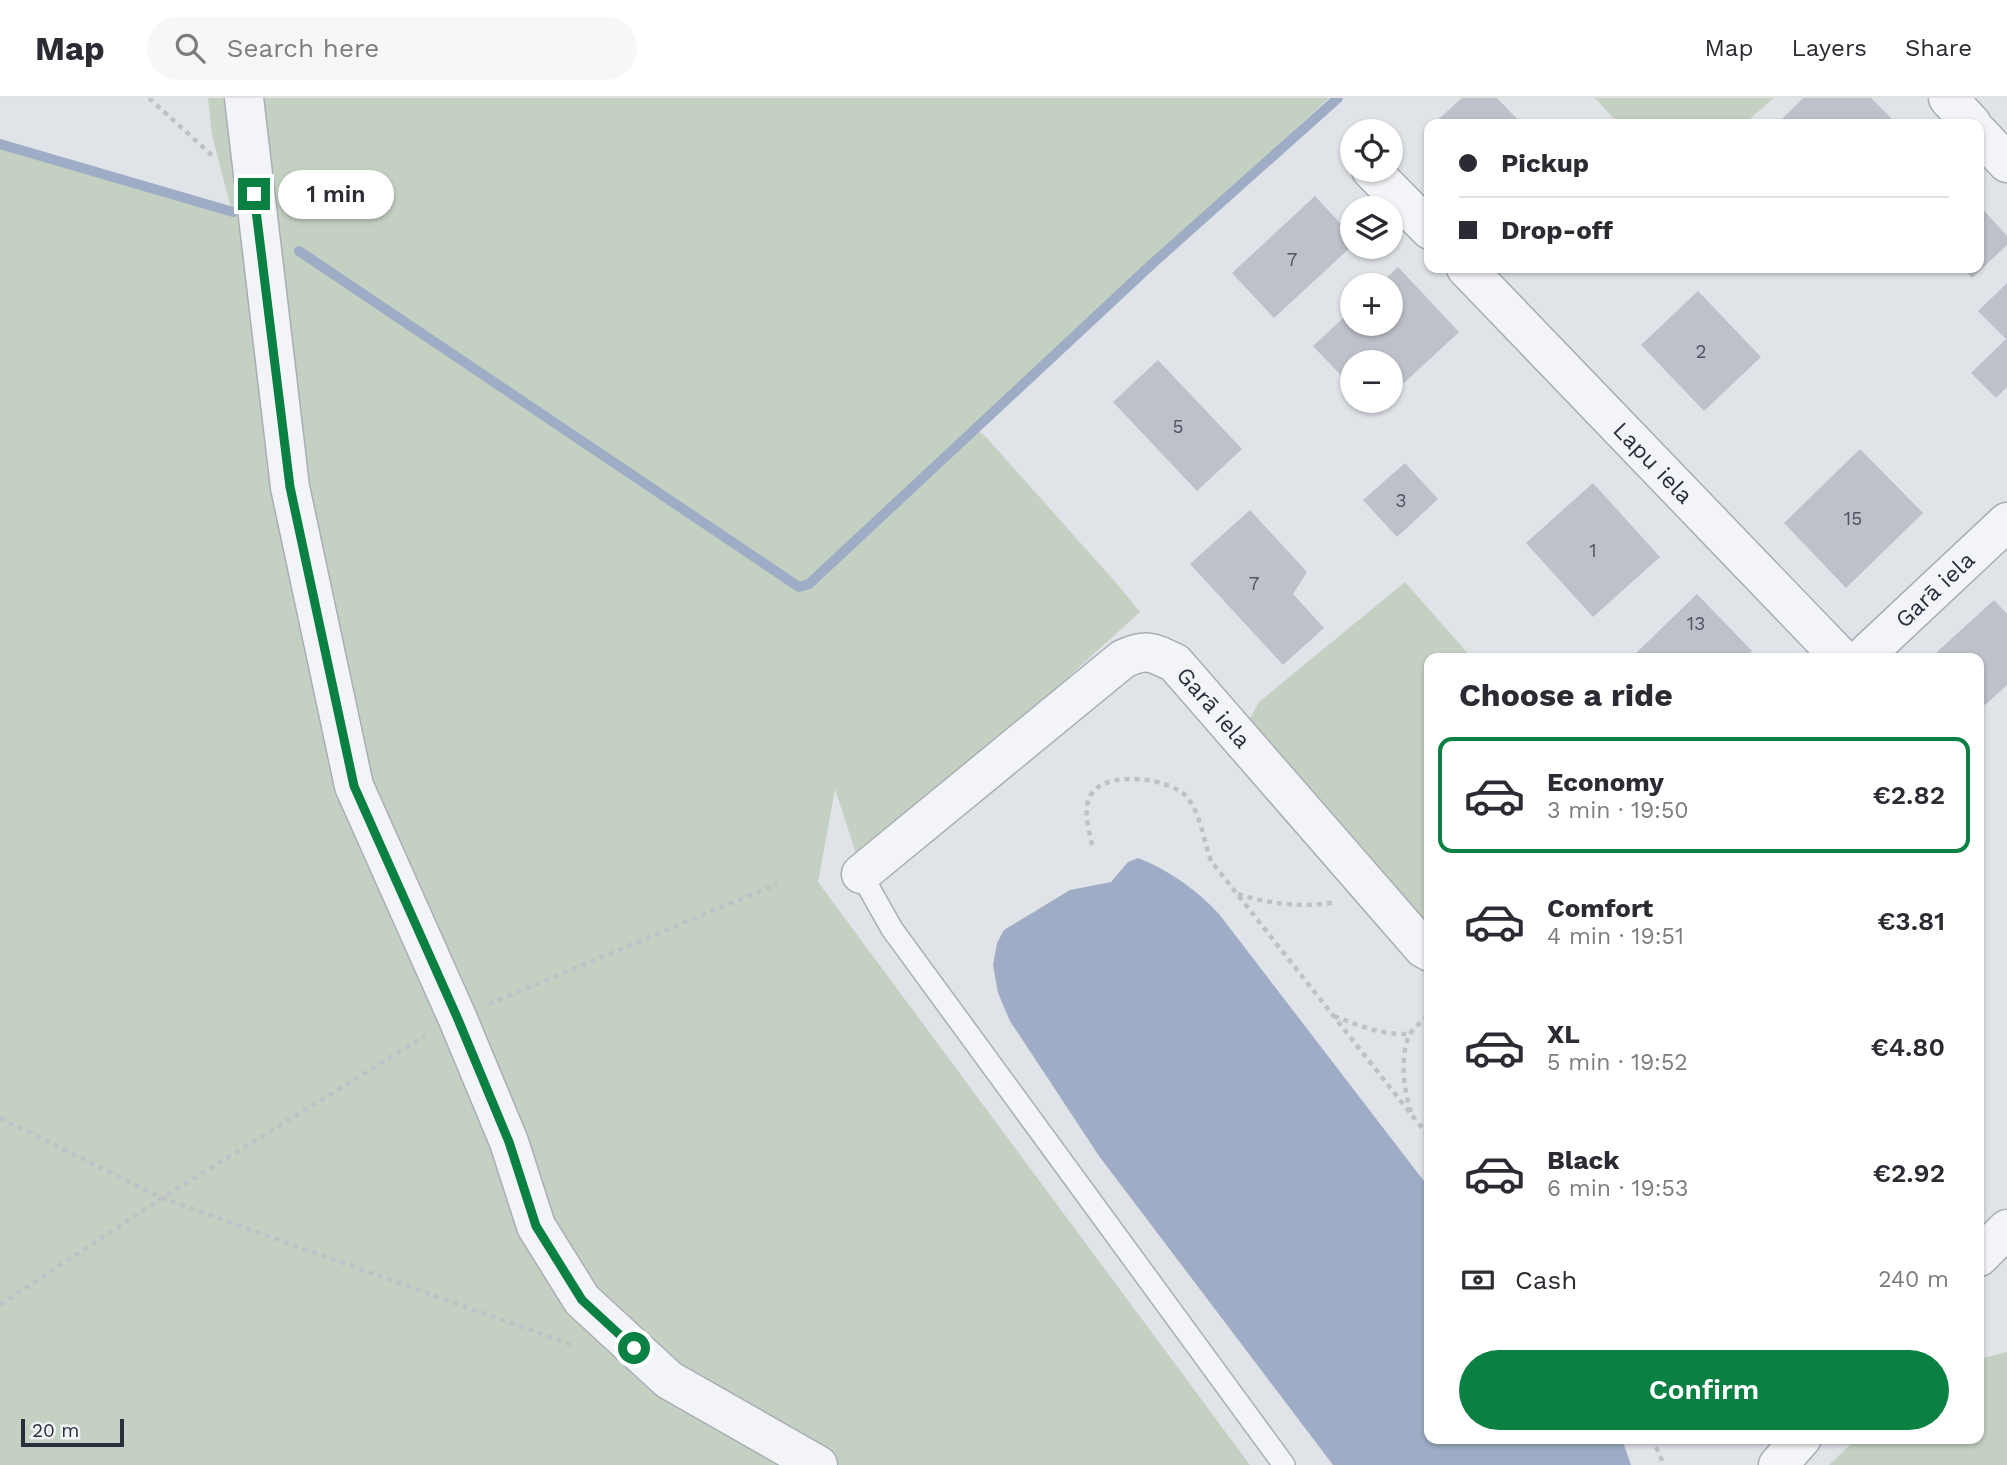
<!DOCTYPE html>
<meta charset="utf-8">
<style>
body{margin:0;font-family:"Work Sans",sans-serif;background:#f7f7f7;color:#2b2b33;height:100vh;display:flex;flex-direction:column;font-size:26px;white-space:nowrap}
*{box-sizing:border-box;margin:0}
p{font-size:23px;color:#7c7c81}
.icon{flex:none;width:38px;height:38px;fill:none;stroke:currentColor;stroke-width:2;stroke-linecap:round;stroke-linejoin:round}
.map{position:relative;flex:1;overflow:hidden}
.side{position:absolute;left:1424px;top:555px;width:560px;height:791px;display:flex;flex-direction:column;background:#fff;border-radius:14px;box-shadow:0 2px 5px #0004}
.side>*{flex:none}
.hud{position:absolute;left:1424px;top:21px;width:560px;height:154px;border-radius:14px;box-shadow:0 2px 5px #0004;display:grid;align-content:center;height:154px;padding:0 35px;background:#fff}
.fabs{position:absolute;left:1340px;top:21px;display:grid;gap:14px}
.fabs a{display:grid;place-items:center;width:63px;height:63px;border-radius:50%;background:#fff;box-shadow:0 2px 5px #0004;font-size:35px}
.scale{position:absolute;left:21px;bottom:18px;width:103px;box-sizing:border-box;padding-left:7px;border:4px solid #2a2f3e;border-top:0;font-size:19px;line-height:24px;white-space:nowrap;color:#2a2f3e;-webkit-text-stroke:5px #f0f2f6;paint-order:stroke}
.end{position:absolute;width:32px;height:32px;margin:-16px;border:9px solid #0b8043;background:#fff;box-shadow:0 0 0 4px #fff}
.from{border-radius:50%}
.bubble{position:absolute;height:49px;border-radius:24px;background:#fff;box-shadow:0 2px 5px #0004;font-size:23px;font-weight:600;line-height:49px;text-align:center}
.hud b{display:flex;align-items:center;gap:24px;height:66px;font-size:26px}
.hud b+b{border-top:2px solid #e1e1e2}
.hud i{width:18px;height:18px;background:#2b2b33}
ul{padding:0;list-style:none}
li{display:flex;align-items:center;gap:21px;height:116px;margin:0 14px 10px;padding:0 21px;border:4px solid transparent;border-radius:14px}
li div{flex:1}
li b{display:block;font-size:26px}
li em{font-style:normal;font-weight:600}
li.current{border-color:#0b8043}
li>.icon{width:63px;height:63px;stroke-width:1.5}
h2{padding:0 35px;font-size:32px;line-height:84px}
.pay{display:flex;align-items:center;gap:18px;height:77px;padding:0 35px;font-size:26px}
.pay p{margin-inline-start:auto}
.button{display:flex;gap:14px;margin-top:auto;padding:14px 35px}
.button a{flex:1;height:80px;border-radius:42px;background:#0b8043;color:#fff;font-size:28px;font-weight:600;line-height:80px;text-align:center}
header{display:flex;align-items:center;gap:42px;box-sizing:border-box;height:98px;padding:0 35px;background:#fff;border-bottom:2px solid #e1e1e2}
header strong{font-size:33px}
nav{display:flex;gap:38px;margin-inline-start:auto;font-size:24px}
.search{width:490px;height:63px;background:#f7f7f7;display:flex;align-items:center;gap:18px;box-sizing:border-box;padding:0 24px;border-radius:38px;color:#7c7c81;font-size:26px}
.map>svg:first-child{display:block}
</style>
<header>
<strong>Map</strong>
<div class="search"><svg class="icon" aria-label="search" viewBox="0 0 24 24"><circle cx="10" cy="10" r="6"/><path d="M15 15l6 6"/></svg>Search here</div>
<nav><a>Map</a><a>Layers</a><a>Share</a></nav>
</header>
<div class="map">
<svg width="2007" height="1367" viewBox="0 0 2007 1367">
<rect width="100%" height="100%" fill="#e0e3e8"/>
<path fill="#c4d1c2" d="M208,0H1329L973,329L986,339L1118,487L1140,514L860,768L835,691L818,784L1250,1367H0V46L232,114L212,37Z
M1595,0H1774L1744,26H1619Z
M1405,484L1472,560H1430V827L1247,626L1259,604Z
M2007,1254V1367H1829L1856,1341L1979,1340V1261Z"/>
<path fill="#9eadc5" d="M1138,760C1169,772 1197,792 1219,816L1430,1091V1340L1622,1341L1631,1367H1333L1099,1058L1010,923L998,895L993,867L997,845L1004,832L1070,792L1111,784L1128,764Z"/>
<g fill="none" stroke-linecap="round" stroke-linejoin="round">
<path stroke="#9eadc5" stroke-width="10" d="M0,46L233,114
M299,153L799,489L809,486L1152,166L1338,0"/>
</g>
<path fill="#bec1ca" d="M1462,0H1497L1522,26H1433Z
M1803,0H1871L1897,26H1780L1778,25Z
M1315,98L1353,139V147L1274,220L1232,175Z
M1979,107L2007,138V147L1972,180L1963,170H1979Z
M1398,169L1459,234L1391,297V264H1353V290L1313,248L1353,211V226H1391V187H1379Z
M2007,185V289L1996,300L1971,275L2006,241L1978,213Z
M1698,193L1761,259L1704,313L1641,247Z
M1158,262L1242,351L1197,393L1113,304Z
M1860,351L1923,415L1846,490L1784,425Z
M1405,365L1438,401L1397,439L1363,402Z
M1593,385L1660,459L1593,519L1526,445Z
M1250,412L1307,474L1293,496L1324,530L1283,567L1190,466Z
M1697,496L1752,553L1744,560H1631Z
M1994,502L2007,516V587L1985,607L1979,601V560H1942L1937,554Z"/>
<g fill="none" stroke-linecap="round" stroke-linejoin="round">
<g stroke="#a9adb5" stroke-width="24">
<path id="service" d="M861,776L892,831L1284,1367"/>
</g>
<g stroke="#a9adb5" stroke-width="41">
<g id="minor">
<path d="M244,0L290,389L354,688L457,919L509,1044L536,1128L582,1202L669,1282L818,1367"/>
<path d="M1948,0L1972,26"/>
<path d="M1979,35L2007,65"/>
<path d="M1371,72L1430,132"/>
<path id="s1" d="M1466,170L1841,560"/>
<path id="s2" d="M1862,560L2007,424"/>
<path id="s3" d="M861,776L1123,561C1147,550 1152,554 1175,565L1423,850L1430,854"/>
<path d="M1979,1159L2007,1131"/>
<path d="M1778,1367L1802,1340"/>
</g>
</g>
<path stroke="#bfc1c7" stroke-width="4.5" stroke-dasharray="5 5" stroke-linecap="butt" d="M149,0L215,60
M1092,747C1089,732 1081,707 1093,694C1109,673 1167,680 1185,697C1201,714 1203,742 1211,763L1430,1040
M1238,796C1269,806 1303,810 1336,804
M489,906L777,786
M1334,918C1359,928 1383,937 1410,936
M1411,1014C1404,993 1399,957 1410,936C1414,929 1424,922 1430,916
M0,1020L162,1100L575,1248
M0,1207L162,1100L425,938
M1652,1340L1664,1367"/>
<use href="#service" stroke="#f3f4f7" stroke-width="21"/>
<use href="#minor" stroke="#f3f4f7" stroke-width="38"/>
</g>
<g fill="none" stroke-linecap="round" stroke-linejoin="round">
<path stroke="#0b8043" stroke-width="9" d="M254,96L290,389L354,688L457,919L509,1044L536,1128L582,1202L634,1250"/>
</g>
<g text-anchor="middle" stroke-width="6" stroke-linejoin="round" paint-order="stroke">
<g font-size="19" fill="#4f5461">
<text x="1292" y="168">7</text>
<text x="1701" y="260">2</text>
<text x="1178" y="335">5</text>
<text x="1401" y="409">3</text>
<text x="1853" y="427">15</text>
<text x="1593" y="459">1</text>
<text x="1254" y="492">7</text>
<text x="1696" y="532">13</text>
</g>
<g font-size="23" fill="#2a2f3e" stroke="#f0f2f6">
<text dy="8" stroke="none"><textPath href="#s1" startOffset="270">Lapu iela</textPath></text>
<text dy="8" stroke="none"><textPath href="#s2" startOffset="100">Garā iela</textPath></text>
<text dy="8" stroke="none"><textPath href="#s3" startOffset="453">Garā iela</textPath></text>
</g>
</g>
</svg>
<div class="fabs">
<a><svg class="icon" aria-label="locate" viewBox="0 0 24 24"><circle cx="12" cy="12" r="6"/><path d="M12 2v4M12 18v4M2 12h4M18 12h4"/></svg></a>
<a><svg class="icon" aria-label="layers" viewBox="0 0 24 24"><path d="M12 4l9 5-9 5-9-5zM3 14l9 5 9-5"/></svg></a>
<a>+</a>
<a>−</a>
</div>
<div class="scale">20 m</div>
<i class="end from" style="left:634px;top:1250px"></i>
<i class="end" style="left:254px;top:96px"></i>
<div class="bubble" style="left:278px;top:72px;width:116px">1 min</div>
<div class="hud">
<b><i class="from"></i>Pickup</b>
<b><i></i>Drop-off</b>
</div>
<section class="side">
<h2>Choose a ride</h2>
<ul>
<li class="current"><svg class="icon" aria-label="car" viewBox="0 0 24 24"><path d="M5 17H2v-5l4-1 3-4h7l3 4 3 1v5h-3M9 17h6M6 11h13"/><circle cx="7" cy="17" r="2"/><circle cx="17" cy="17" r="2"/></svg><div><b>Economy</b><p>3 min · 19:50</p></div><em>€2.82</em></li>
<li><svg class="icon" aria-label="car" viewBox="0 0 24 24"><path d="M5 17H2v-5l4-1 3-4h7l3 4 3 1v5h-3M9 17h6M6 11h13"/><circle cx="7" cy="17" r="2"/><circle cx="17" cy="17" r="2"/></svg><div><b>Comfort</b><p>4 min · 19:51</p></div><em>€3.81</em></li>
<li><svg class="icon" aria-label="car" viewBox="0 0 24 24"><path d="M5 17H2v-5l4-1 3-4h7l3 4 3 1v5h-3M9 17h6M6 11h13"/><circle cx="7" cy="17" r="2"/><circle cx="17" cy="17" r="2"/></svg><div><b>XL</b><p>5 min · 19:52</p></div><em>€4.80</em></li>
<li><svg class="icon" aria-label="car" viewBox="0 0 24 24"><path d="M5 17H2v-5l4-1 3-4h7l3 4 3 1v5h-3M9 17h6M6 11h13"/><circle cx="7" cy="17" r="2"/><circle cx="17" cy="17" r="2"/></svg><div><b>Black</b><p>6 min · 19:53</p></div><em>€2.92</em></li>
</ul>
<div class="pay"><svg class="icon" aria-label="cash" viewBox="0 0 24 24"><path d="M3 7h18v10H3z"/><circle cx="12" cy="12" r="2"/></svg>Cash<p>240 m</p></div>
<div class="button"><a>Confirm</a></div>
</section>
</div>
